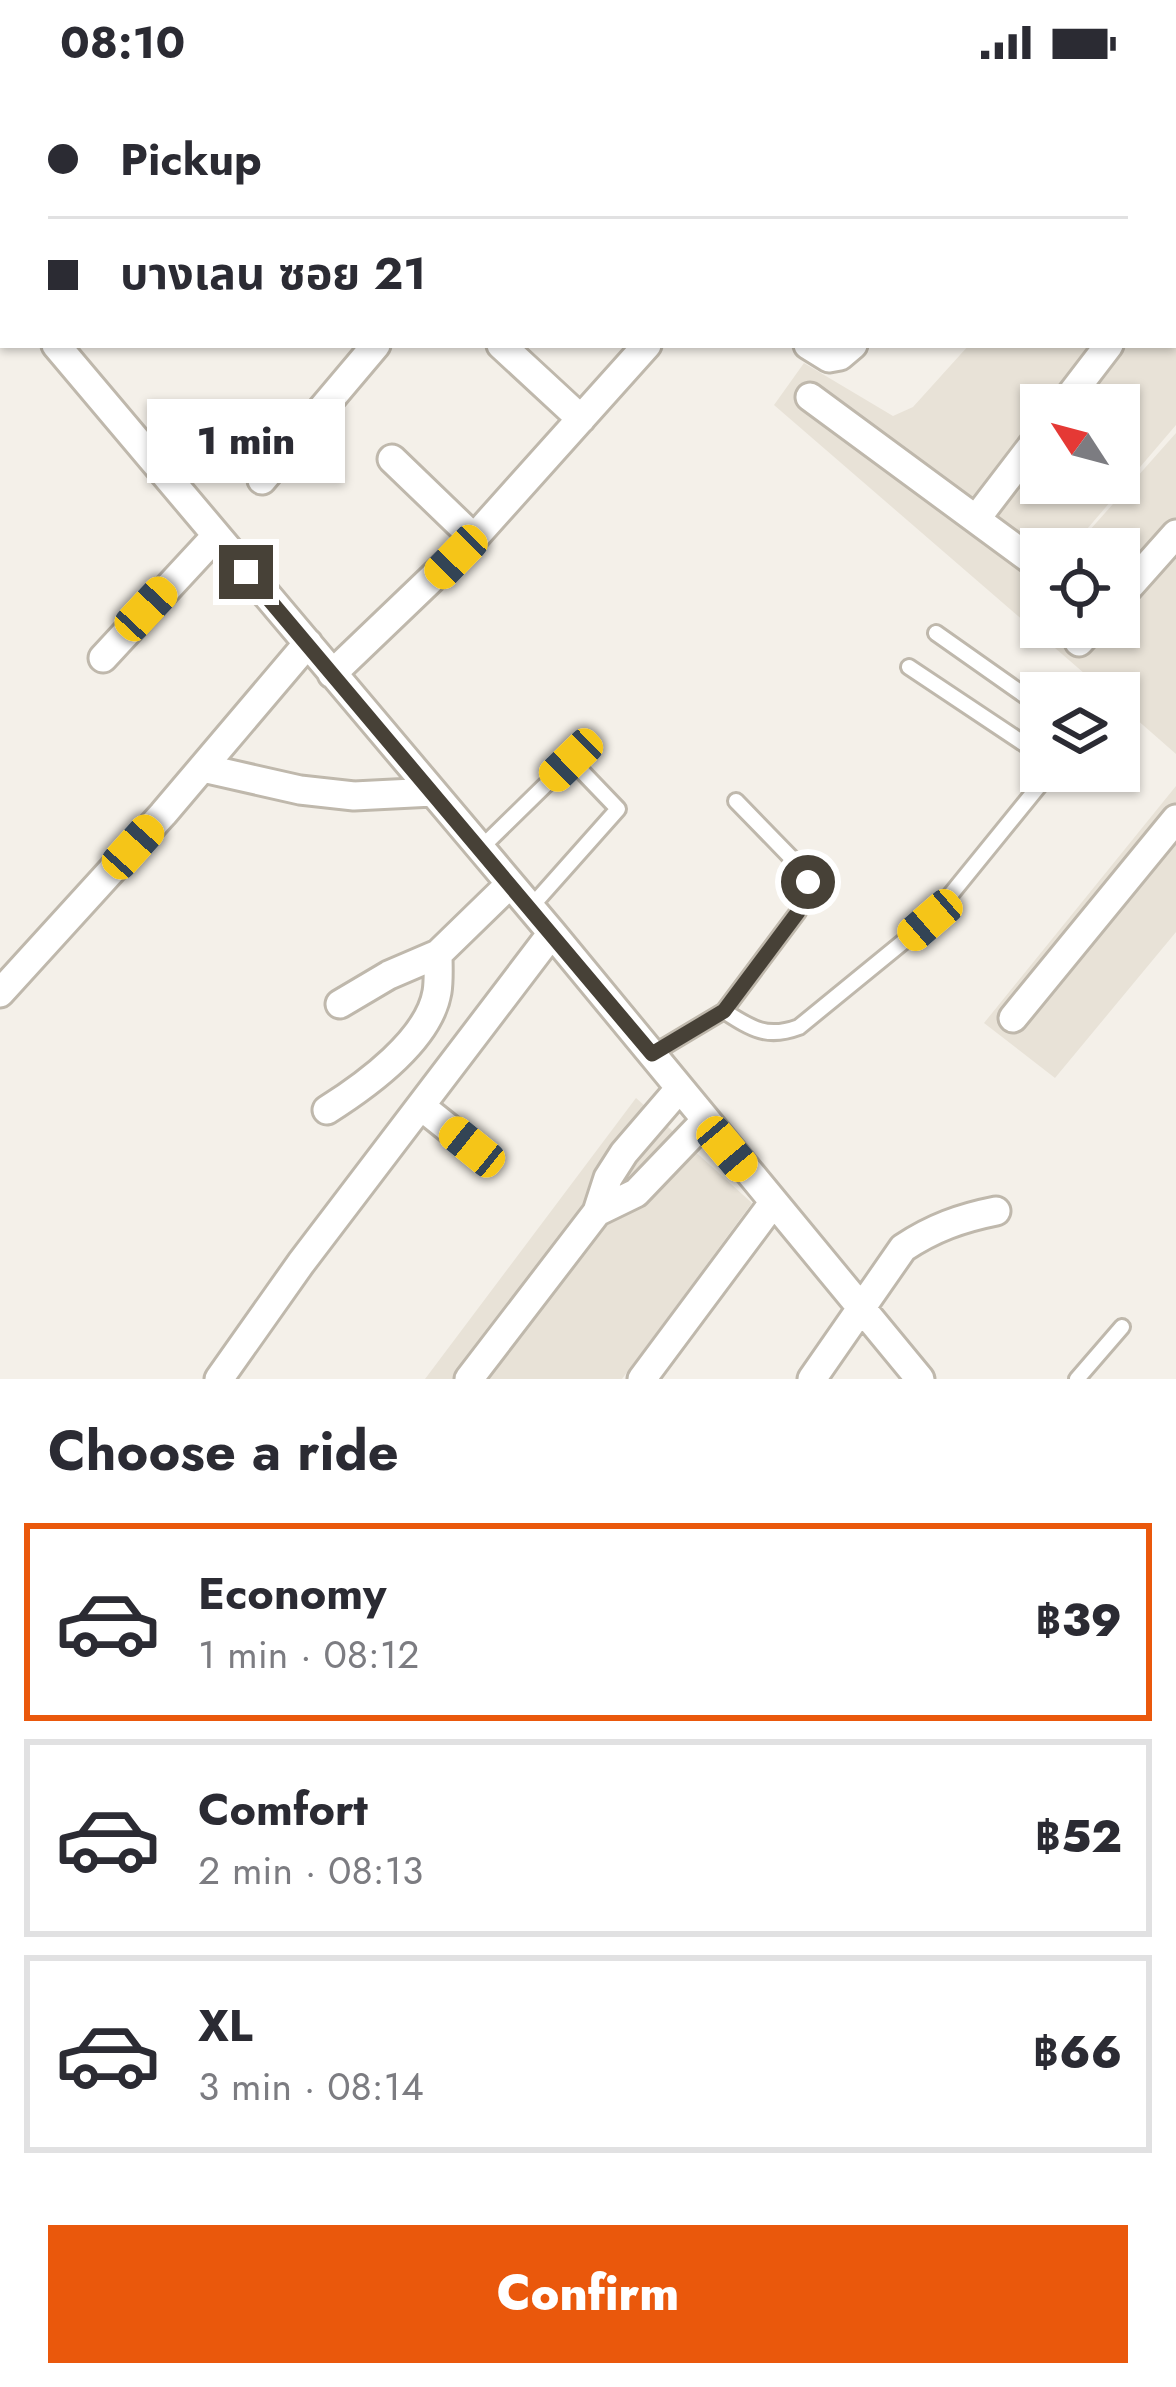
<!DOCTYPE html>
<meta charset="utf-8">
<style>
body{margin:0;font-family:Jost,"Noto Sans Thai",sans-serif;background:#f7f7f7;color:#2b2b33;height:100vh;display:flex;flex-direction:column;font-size:45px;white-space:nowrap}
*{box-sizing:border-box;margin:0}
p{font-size:39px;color:#7c7c81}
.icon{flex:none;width:66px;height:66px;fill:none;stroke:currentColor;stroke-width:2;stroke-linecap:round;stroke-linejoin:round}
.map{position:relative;height:1295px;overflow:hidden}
.panel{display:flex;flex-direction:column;background:#fff;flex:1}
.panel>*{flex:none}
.hud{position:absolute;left:0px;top:0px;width:1176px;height:264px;box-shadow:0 3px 9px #0004;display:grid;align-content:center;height:264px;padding:0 48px;background:#fff}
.needle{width:78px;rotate:306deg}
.tools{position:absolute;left:1020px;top:300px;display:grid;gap:24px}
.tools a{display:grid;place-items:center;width:120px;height:120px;border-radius:0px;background:#fff;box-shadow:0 3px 9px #0004;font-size:60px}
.end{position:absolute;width:54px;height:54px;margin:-27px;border:15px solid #474137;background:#fff;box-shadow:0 0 0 6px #fff}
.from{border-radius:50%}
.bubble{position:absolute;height:84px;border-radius:0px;background:#fff;box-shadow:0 3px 9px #0004;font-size:39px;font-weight:800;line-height:84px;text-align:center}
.car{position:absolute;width:36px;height:72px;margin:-36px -18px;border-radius:15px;box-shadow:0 0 9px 3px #0007;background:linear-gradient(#f5c518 24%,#345 0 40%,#f5c518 0 76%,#345 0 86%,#f5c518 0)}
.hud b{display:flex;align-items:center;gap:42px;height:114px;font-size:45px}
.hud b+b{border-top:3px solid #e1e1e2}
.hud i{width:30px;height:30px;background:#2b2b33}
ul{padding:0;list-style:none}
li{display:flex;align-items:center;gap:36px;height:198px;margin:0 24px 18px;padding:0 24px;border:6px solid #e1e1e2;border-radius:0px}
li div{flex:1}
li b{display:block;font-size:45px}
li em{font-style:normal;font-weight:800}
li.selected{border-color:#ea580c}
li>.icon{width:108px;height:108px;stroke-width:1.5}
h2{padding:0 48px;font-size:54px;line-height:144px}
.button{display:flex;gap:24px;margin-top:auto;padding:24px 48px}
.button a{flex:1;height:138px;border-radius:0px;background:#ea580c;color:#fff;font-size:48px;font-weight:800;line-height:138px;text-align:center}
.status{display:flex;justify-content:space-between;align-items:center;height:84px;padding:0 60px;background:#fff;direction:ltr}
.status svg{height:33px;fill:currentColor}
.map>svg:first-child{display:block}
</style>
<div class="status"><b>08:10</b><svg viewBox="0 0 49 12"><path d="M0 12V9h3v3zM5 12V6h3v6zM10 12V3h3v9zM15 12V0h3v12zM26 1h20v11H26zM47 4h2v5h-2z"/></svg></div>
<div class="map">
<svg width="1176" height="1295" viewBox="0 0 1176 1295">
<rect width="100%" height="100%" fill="#f4f0e9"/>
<path fill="#e8e2d7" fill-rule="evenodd" d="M1176,29V341L1070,465H1041V543H1119V465H1073L1176,349V670L1119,620V609H1107L774,321L804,279L893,332L913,323L969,261H1173ZM1041,321H1119V399H1041Z
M1176,702V848L1055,994L984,939Z
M636,1014L752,1119L622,1295H425Z"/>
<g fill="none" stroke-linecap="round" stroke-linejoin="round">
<g stroke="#bfb8ac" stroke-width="20">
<path id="service" d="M404,3L407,0
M936,549L1041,623
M909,583L1041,671
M480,765L571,676L618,725L530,824
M724,927C752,945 767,955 799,943L930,836L1051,687
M652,970L724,927L798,828L808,798L804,787L736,717
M1077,1295L1122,1243"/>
</g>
<g stroke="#bfb8ac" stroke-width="33">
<path id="minor" d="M598,3L601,0
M879,3L882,0
M1083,3L1085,0
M1173,178L1176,174
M0,191L3,195
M56,261L552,849L920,1295
M501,261L581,335
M808,261L829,274L840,272L853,261
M810,313L1038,481
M1063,321L1109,261
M392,375L474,454
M262,396L376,261
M976,435L1041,350
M1119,514L1176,450
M1079,558L1093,543
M103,574L216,452
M332,590L474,454L647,261
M203,684L300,706L354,712L433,708
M0,909L163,730L308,559
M340,920L389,891L438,870L510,800
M1013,934L1176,735
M422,1023L472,1063
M327,1026C365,1002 429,956 437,908C439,896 438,882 438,870
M597,1128L636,1109L704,1038
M219,1295L301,1179L552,849
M469,1295L597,1128L608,1094L624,1069L679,1005
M642,1295L773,1119
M812,1295L903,1164C933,1144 961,1134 996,1127"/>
</g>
<use href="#service" stroke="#fff" stroke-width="14"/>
<use href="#minor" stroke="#fff" stroke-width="27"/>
</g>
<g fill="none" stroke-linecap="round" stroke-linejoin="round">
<path stroke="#474137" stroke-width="15" d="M246,488L652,970L724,927L798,828L808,798"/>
</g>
</svg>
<div class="tools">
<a><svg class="needle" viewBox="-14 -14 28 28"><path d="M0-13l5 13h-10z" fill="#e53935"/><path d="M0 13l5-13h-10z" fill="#7c7c81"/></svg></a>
<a><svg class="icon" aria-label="locate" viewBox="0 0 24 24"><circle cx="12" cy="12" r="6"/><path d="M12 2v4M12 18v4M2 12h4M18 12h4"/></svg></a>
<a><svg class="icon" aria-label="layers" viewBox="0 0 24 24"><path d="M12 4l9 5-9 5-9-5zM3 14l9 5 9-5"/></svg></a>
</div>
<i class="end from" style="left:808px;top:798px"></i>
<i class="end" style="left:246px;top:488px"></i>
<div class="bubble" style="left:147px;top:315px;width:198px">1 min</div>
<i class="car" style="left:456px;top:473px;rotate:224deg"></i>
<i class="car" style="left:146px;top:525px;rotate:43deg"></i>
<i class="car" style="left:571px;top:676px;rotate:226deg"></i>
<i class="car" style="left:133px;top:763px;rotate:42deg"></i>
<i class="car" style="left:930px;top:836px;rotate:229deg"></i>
<i class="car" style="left:472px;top:1063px;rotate:309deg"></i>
<i class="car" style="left:727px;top:1065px;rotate:140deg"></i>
<div class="hud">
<b><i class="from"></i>Pickup</b>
<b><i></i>บางเลน ซอย 21</b>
</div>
</div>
<section class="panel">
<h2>Choose a ride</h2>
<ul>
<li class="selected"><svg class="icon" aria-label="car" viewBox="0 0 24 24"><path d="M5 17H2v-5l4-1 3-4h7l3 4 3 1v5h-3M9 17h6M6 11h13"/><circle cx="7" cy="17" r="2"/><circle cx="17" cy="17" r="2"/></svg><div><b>Economy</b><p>1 min · 08:12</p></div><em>฿39</em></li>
<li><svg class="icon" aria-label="car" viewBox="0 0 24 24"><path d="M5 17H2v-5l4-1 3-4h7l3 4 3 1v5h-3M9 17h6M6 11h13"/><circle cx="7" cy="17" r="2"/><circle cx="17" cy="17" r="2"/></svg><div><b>Comfort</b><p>2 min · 08:13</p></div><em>฿52</em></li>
<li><svg class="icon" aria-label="car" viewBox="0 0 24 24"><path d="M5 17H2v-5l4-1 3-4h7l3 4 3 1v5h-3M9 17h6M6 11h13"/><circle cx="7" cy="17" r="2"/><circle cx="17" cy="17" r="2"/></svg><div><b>XL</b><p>3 min · 08:14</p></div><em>฿66</em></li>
</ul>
<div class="button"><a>Confirm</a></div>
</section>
